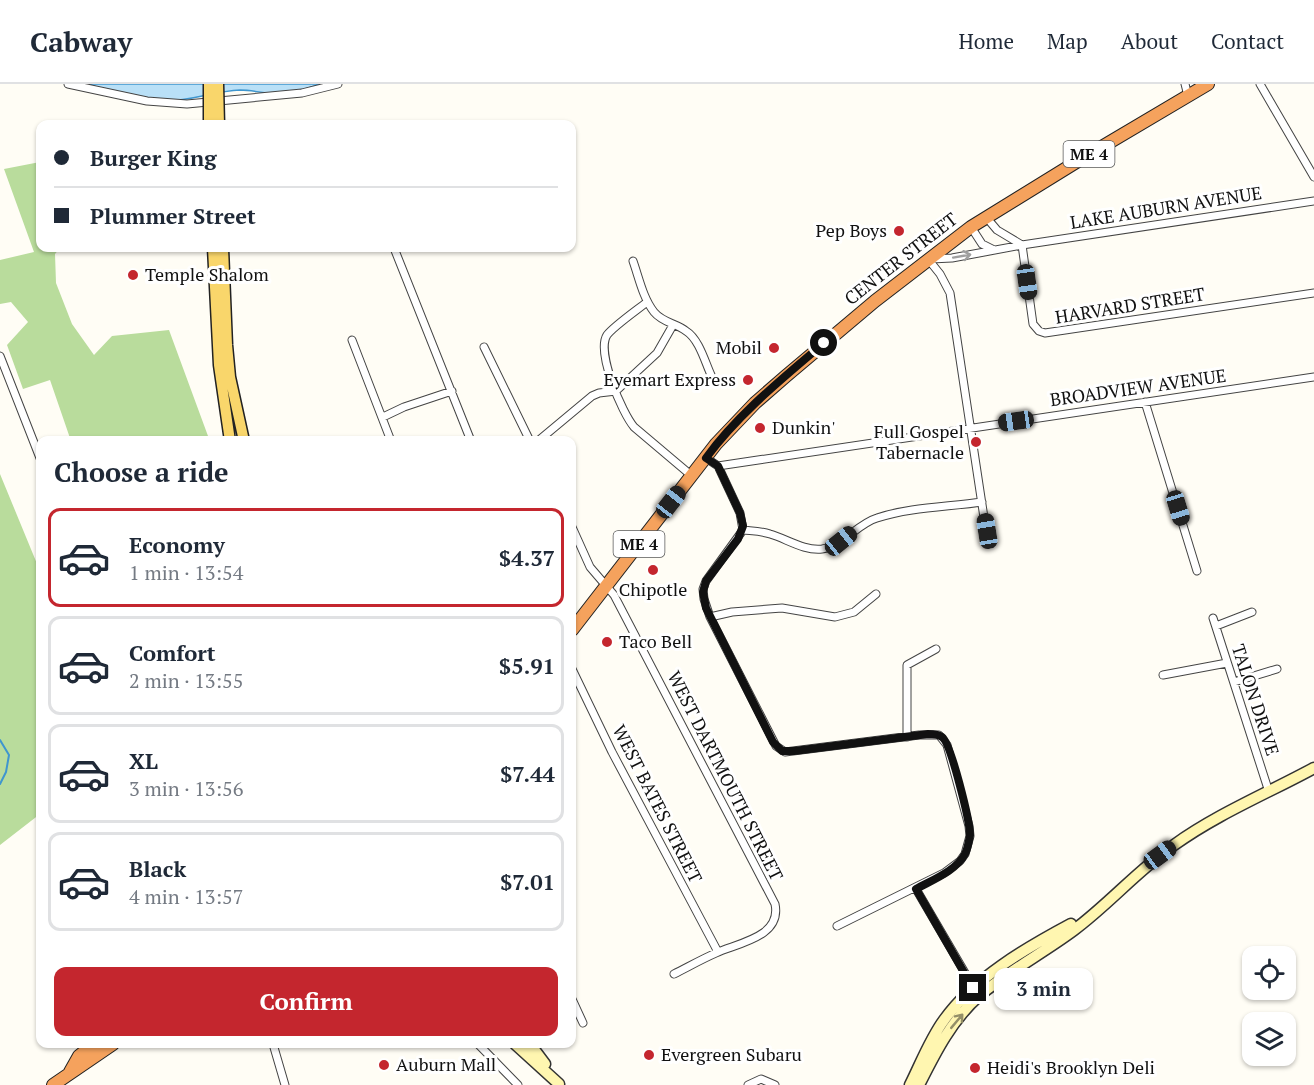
<!DOCTYPE html>
<meta charset="utf-8">
<style>
body{margin:0;font-family:"PT Serif",serif;background:#f2f2f3;color:#1f2937;height:100vh;display:flex;flex-direction:column;font-size:22px;white-space:nowrap}
*{box-sizing:border-box;margin:0}
p{font-size:20px;color:#747a83}
.icon{flex:none;width:33px;height:33px;fill:none;stroke:currentColor;stroke-width:2;stroke-linecap:round;stroke-linejoin:round}
.map{position:relative;flex:1;overflow:hidden}
.sheet{position:absolute;left:36px;top:352px;width:540px;height:612px;display:flex;flex-direction:column;background:#fff;border-radius:12px;box-shadow:0 2px 4px #0004}
.sheet>*{flex:none}
.banner{position:absolute;left:36px;top:36px;width:540px;height:132px;border-radius:12px;box-shadow:0 2px 4px #0004;display:grid;align-content:center;height:132px;padding:0 18px;background:#fff}
.buttons{position:absolute;left:1242px;top:862px;display:grid;gap:12px}
.buttons a{display:grid;place-items:center;width:54px;height:54px;border-radius:12px;background:#fff;box-shadow:0 2px 4px #0004;font-size:30px}
.end{position:absolute;width:27px;height:27px;margin:-14px;border:8px solid #111;background:#fff;box-shadow:0 0 0 3px #fff}
.from{border-radius:50%}
.bubble{position:absolute;height:42px;border-radius:12px;background:#fff;box-shadow:0 2px 4px #0004;font-size:20px;font-weight:700;line-height:42px;text-align:center}
.car{position:absolute;width:18px;height:36px;margin:-18px -9px;border-radius:8px;box-shadow:0 0 4px 2px #0007;background:linear-gradient(#222 24%,#8ab4d8 0 40%,#222 0 76%,#8ab4d8 0 86%,#222 0)}
.banner b{display:flex;align-items:center;gap:21px;height:57px;font-size:22px}
.banner b+b{border-top:2px solid #e0e1e3}
.banner i{width:15px;height:15px;background:#1f2937}
ul{padding:0;list-style:none}
li{display:flex;align-items:center;gap:18px;height:99px;margin:0 12px 9px;padding:0 6px;border:3px solid #e0e1e3;border-radius:12px}
li div{flex:1}
li b{display:block;font-size:22px}
li em{font-style:normal;font-weight:700}
li.active{border-color:#c4262e}
li>.icon{width:54px;height:54px;stroke-width:1.5}
h2{padding:0 18px;font-size:27px;line-height:72px}
.primary-button{display:flex;gap:12px;margin-top:auto;padding:12px 18px}
.primary-button a{flex:1;height:69px;border-radius:12px;background:#c4262e;color:#fff;font-size:24px;font-weight:700;line-height:69px;text-align:center}
header{display:flex;align-items:center;gap:36px;box-sizing:border-box;height:84px;padding:0 30px;background:#fff;border-bottom:2px solid #e0e1e3}
header strong{font-size:28px}
nav{display:flex;gap:33px;margin-inline-start:auto;font-size:21px}
.map>svg:first-child{display:block}
</style>
<header>
<strong>Cabway</strong>
<nav><a>Home</a><a>Map</a><a>About</a><a>Contact</a></nav>
</header>
<div class="map">
<svg width="1314" height="1001" viewBox="0 0 1314 1001">
<rect width="100%" height="100%" fill="#fffdf5"/>
<path fill="#b9dc9c" d="M40,78V164H60L55,170L56,199L72,240L94,271L112,252L169,246L208,352V357H71L50,296L23,305L7,261L28,238L11,218L0,220V176L34,168L4,85Z
M0,390L40,487V730L0,761Z"/>
<path fill="#b9e0f7" stroke="#3f96cf" stroke-width="1.5" d="M86,0H321C305,5 284,12 267,9C257,8 250,6 240,6C215,7 191,17 167,17C139,16 112,7 86,0Z"/>
<g fill="none" stroke-linecap="round" stroke-linejoin="round">
<path stroke="#3f96cf" stroke-width="2" d="M0,656L9,671L6,688L0,700"/>
<g stroke="#444" stroke-width="9">
<path id="street" d="M68,0L147,17L187,20L302,9L338,0
M1185,0L1188,12
M1260,0L1314,93
M986,133L997,146L1022,161
M971,143L982,160L994,166
M1022,161L1033,240L1039,247L1045,249L1314,209
M394,164L471,357
M928,175L940,190L950,209L988,460
M931,175L952,174L1022,161L1314,117
M633,177C639,194 643,214 654,228C663,239 676,239 686,247C699,255 705,278 711,291
M647,218C637,226 614,242 607,251C596,268 622,329 634,343L692,392
M352,256L391,357
M484,263L530,357
M0,272L40,374
M1145,318L1197,487
M383,333L404,323L452,307
M538,357L592,312L599,309L616,307L657,269L673,241
M706,374L718,382L740,429L743,446
M718,382L1314,293
M572,443L590,483L614,511L775,820C782,853 738,859 716,869C702,875 688,883 674,890
M743,446L706,497L703,505L704,515L710,533L776,662L785,668L919,651H939L947,661L969,742L970,752L965,770L960,777L944,789L837,842
M743,446C752,447 761,447 770,450C787,455 804,467 822,465C843,462 857,440 877,434C910,423 948,423 982,418
M710,533L732,528L782,524L835,533L854,528L876,510
M1213,534L1269,708
M1216,542L1252,528
M572,585L612,668L718,868
M1163,591L1227,579
M1234,598L1277,585
M907,653V581L936,565
M916,805L975,906
M572,915L583,939
M273,960L285,1001
M478,960L518,1001
M748,1001L761,995L775,1001"/>
</g>
<g stroke="#333" stroke-width="13">
<path id="secondary" d="M515,960L559,1000
M530,960L545,980
M910,1001C921,979 930,955 944,936C974,894 1026,864 1071,840
M919,1001C935,969 952,935 980,911C1009,887 1043,869 1074,846C1109,820 1138,786 1174,761C1217,730 1268,709 1314,684"/>
</g>
<g stroke="#222" stroke-width="13">
<path id="primary" d="M213,164L219,281L230,357
M223,164L227,261L230,293L244,357"/>
</g>
<g stroke="#222" stroke-width="14">
<path id="highway" d="M572,546L716,360L755,319L786,292L875,217L971,143L1078,77L1208,0
M70,988L79,972L94,960
M53,1001L113,960"/>
</g>
<use href="#street" stroke="#fff" stroke-width="7"/>
<use href="#secondary" stroke="#fff6b0" stroke-width="10"/>
<use href="#primary" stroke="#f9d66b" stroke-width="10"/>
<use href="#highway" stroke="#f5a25d" stroke-width="12"/>
<g stroke="#222" stroke-width="13" stroke-linecap="butt">
<path id="primary-bridge" d="M209,0V40
M218,0L219,40"/>
</g>
<use href="#primary-bridge" stroke="#f9d66b" stroke-width="10"/>
</g>
<defs><path id="oneway-shaft" d="M-6 0H5M1.5-3L5.5 0L1.5 3" fill="none" stroke-width="1.6" stroke-linecap="round" stroke-linejoin="round" transform="scale(1.5)"/></defs>
<use stroke="#a0a0a0" href="#oneway-shaft" transform="translate(962 172) rotate(-10)"/>
<use stroke="#948f68" href="#oneway-shaft" transform="translate(957 937) rotate(-50)"/>
<g fill="none" stroke-linecap="round" stroke-linejoin="round">
<path stroke="#111" stroke-width="8" d="M824,259C783,294 738,330 706,374L718,382L740,429L743,442L738,455L706,497L703,508L706,524L773,658L782,667H794L928,650C932,650 938,650 942,653C951,659 970,738 970,751C969,757 968,764 965,770C956,787 932,796 916,805L973,904"/>
</g>
<g fill="#c4262e" stroke="#fff" stroke-width="2">
<circle cx="899" cy="147" r="6"/>
<circle cx="133" cy="191" r="6"/>
<circle cx="774" cy="264" r="6"/>
<circle cx="748" cy="296" r="6"/>
<circle cx="760" cy="344" r="6"/>
<circle cx="976" cy="358" r="6"/>
<circle cx="653" cy="486" r="6"/>
<circle cx="607" cy="558" r="6"/>
<circle cx="649" cy="971" r="6"/>
<circle cx="384" cy="981" r="6"/>
<circle cx="975" cy="984" r="6"/>
</g>
<g text-anchor="middle" stroke-width="6" stroke-linejoin="round" paint-order="stroke">
<g fill="#fff" stroke="#585858" stroke-width="1.5">
<rect x="1063.5" y="57" width="51" height="26" rx="4.5"/>
<rect x="613.5" y="447" width="51" height="26" rx="4.5"/>
</g>
<g font-size="16" font-weight="bold" fill="#111">
<text x="1089" y="76">ME 4</text>
<text x="639" y="466">ME 4</text>
</g>
<g font-size="18" fill="#111" stroke="#fff">
<text transform="translate(1166 124) rotate(-9)" y="6">LAKE AUBURN AVENUE</text>
<text transform="translate(901 175) rotate(-38)" y="6">CENTER STREET</text>
<text transform="translate(1130 222) rotate(-9)" y="6">HARVARD STREET</text>
<text transform="translate(1138 304) rotate(-8)" y="6">BROADVIEW AVENUE</text>
<text transform="translate(1255 616) rotate(72)" y="6">TALON DRIVE</text>
<text transform="translate(725 692) rotate(63)" y="6">WEST DARTMOUTH STREET</text>
<text transform="translate(657 720) rotate(63)" y="6">WEST BATES STREET</text>
</g>
<g font-size="18" fill="#111" stroke="#fff" text-anchor="start">
<text x="887" y="153" text-anchor="end">Pep Boys</text>
<text x="145" y="197">Temple Shalom</text>
<text x="762" y="270" text-anchor="end">Mobil</text>
<text x="736" y="302" text-anchor="end">Eyemart Express</text>
<text x="772" y="350">Dunkin'</text>
<text x="964" y="354" text-anchor="end">Full Gospel<tspan x="964" dy="21">Tabernacle</tspan></text>
<text x="653" y="512" text-anchor="middle">Chipotle</text>
<text x="619" y="564">Taco Bell</text>
<text x="661" y="977">Evergreen Subaru</text>
<text x="396" y="987">Auburn Mall</text>
<text x="987" y="990">Heidi's Brooklyn Deli</text>
</g>
</g>
</svg>
<div class="buttons">
<a><svg class="icon" aria-label="locate" viewBox="0 0 24 24"><circle cx="12" cy="12" r="6"/><path d="M12 2v4M12 18v4M2 12h4M18 12h4"/></svg></a>
<a><svg class="icon" aria-label="layers" viewBox="0 0 24 24"><path d="M12 4l9 5-9 5-9-5zM3 14l9 5 9-5"/></svg></a>
</div>
<i class="end from" style="left:824px;top:259px"></i>
<i class="end" style="left:973px;top:904px"></i>
<div class="bubble" style="left:994px;top:884px;width:99px">3 min</div>
<i class="car" style="left:1027px;top:198px;rotate:172deg"></i>
<i class="car" style="left:1016px;top:337px;rotate:262deg"></i>
<i class="car" style="left:671px;top:418px;rotate:38deg"></i>
<i class="car" style="left:1178px;top:424px;rotate:163deg"></i>
<i class="car" style="left:987px;top:447px;rotate:351deg"></i>
<i class="car" style="left:841px;top:457px;rotate:51deg"></i>
<i class="car" style="left:1160px;top:771px;rotate:54deg"></i>
<div class="banner">
<b><i class="from"></i>Burger King</b>
<b><i></i>Plummer Street</b>
</div>
<section class="sheet">
<h2>Choose a ride</h2>
<ul>
<li class="active"><svg class="icon" aria-label="car" viewBox="0 0 24 24"><path d="M5 17H2v-5l4-1 3-4h7l3 4 3 1v5h-3M9 17h6M6 11h13"/><circle cx="7" cy="17" r="2"/><circle cx="17" cy="17" r="2"/></svg><div><b>Economy</b><p>1 min · 13:54</p></div><em>$4.37</em></li>
<li><svg class="icon" aria-label="car" viewBox="0 0 24 24"><path d="M5 17H2v-5l4-1 3-4h7l3 4 3 1v5h-3M9 17h6M6 11h13"/><circle cx="7" cy="17" r="2"/><circle cx="17" cy="17" r="2"/></svg><div><b>Comfort</b><p>2 min · 13:55</p></div><em>$5.91</em></li>
<li><svg class="icon" aria-label="car" viewBox="0 0 24 24"><path d="M5 17H2v-5l4-1 3-4h7l3 4 3 1v5h-3M9 17h6M6 11h13"/><circle cx="7" cy="17" r="2"/><circle cx="17" cy="17" r="2"/></svg><div><b>XL</b><p>3 min · 13:56</p></div><em>$7.44</em></li>
<li><svg class="icon" aria-label="car" viewBox="0 0 24 24"><path d="M5 17H2v-5l4-1 3-4h7l3 4 3 1v5h-3M9 17h6M6 11h13"/><circle cx="7" cy="17" r="2"/><circle cx="17" cy="17" r="2"/></svg><div><b>Black</b><p>4 min · 13:57</p></div><em>$7.01</em></li>
</ul>
<div class="primary-button"><a>Confirm</a></div>
</section>
</div>
